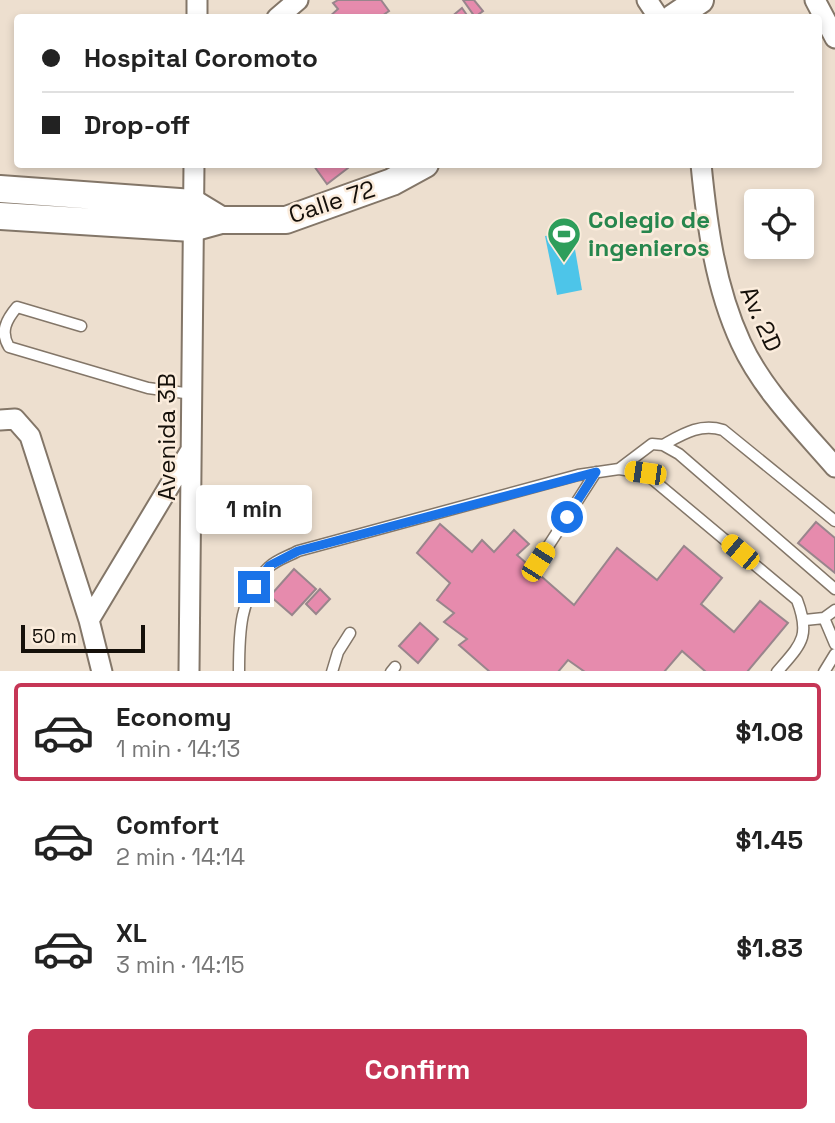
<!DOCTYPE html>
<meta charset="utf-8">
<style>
body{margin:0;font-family:"Space Grotesk",sans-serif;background:#f2f2f2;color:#222;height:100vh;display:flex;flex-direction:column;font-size:26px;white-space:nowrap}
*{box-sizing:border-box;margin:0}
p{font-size:23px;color:#767676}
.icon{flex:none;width:38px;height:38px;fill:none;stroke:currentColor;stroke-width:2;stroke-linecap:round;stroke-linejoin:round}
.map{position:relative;height:671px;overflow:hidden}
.details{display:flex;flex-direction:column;background:#fff;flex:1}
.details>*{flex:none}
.banner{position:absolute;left:14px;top:14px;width:808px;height:154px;border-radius:7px;box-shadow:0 4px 10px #0003;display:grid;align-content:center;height:154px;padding:0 28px;background:#fff}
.fabs{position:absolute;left:744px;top:189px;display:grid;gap:14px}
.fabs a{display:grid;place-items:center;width:70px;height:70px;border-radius:7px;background:#fff;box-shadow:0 4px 10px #0003;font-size:35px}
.scale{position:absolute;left:21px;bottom:18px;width:124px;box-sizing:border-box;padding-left:7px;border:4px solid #15100a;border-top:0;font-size:19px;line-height:24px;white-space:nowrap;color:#15100a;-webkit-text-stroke:5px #fbecdc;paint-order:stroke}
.end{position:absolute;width:32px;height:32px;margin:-16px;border:9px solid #1a73e8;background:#fff;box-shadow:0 0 0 4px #fff}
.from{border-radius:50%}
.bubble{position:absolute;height:49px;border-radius:7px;background:#fff;box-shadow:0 4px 10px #0003;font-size:23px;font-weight:800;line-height:49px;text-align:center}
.car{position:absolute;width:21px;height:42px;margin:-21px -10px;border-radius:9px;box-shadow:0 0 5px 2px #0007;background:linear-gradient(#f5c518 24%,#345 0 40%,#f5c518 0 76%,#345 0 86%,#f5c518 0)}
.banner b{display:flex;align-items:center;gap:24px;height:66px;font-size:26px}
.banner b+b{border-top:2px solid #e0e0e0}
.banner i{width:18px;height:18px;background:#222}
ul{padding:12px 0 0;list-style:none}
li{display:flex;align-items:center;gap:21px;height:98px;margin:0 14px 10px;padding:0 14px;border:4px solid transparent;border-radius:7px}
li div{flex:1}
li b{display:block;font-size:26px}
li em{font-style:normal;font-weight:800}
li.selected{border-color:#c63656}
li>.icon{width:63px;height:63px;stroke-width:1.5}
.action{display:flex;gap:14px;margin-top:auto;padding:14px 28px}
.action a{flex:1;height:80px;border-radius:7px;background:#c63656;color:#fff;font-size:28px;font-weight:800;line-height:80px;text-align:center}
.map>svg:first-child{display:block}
</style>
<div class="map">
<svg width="835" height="672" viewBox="0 0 835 672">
<rect width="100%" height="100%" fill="#eddfcf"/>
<path fill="#4dc5e9" d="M572,232L582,290L557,295L545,236Z"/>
<path fill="#e68bad" stroke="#99858c" stroke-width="2" d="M338,0H381L389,11L379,18H328L338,9L333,3Z
M463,0H474L483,11L475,17Z
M462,8L469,18H450Z
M317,164H346L348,168L327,184L314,166Z
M816,522L835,538V573L798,543Z
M440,524L472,552L482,540L494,552L514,530L529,544L517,555L574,605L617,548L657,580L684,546L722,578L701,604L734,632L760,601L788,623L747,672H706L682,651L664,672H585L568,660L558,672H490L459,645L467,639L444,622L454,613L437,600L450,583L417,553Z
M294,569L316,589L292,615L270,596Z
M320,589L330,599L316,614L306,604Z
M420,623L438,639L418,663L399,646Z"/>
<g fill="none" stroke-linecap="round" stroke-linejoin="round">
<g stroke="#837668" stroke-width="13">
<path id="lane" d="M81,326L17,307C6,320 0,332 9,347L148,388L192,394
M663,445C683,434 700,423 723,430L835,521
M619,469L652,444L663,445L679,454L835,589
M538,562L596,472
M824,618L835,644
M805,620L824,618L835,610
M239,672C239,634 239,595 269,567C276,560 289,556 298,551L578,475L619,469L645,473L797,600C811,637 801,644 777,672
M332,672L338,652L350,633
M391,672L395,667
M824,672L835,654"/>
</g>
<g stroke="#837668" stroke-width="23">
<path id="street" d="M647,0L659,18
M815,0L835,38
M197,18V0
M277,18L298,0
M701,164C707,225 715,287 741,343C762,389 802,429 835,467
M0,420L15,419L30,436L89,620
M102,672L89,620L191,450
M189,672L194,164"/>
</g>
<g stroke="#837668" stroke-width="30">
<path id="secondary" d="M673,18L700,0
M0,189L193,203L221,220
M0,216L192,228L221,220H286L392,182L425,164"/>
</g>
<use href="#lane" stroke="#fff" stroke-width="10"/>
<use href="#street" stroke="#fff" stroke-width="19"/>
<use href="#secondary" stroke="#fff" stroke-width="26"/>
</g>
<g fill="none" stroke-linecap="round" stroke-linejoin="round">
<path stroke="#1a73e8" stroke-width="9" d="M254,587L269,566L298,551L596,472L567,517"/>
</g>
<defs>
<g id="stadium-pin" transform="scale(1.75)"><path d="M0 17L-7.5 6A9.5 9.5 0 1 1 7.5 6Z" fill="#2e9e5b" stroke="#fbecdc"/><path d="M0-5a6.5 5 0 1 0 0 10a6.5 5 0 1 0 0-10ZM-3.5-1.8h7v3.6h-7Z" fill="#fff"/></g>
</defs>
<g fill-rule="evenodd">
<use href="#stadium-pin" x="564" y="234"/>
</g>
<g text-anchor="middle" stroke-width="5" stroke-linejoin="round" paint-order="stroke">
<g font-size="24" fill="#15100a" stroke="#fbecdc">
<text transform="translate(332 202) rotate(-18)" y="8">Calle 72</text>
<text transform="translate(761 319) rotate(66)" y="8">Av. 2D</text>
<text transform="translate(167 437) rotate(-90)" y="8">Avenida 3B</text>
</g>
<g font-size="24" font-weight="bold" fill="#27864d" stroke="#fbecdc" text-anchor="start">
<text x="588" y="228">Colegio de<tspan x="588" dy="28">ingenieros</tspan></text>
</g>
</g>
</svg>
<div class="fabs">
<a><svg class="icon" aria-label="locate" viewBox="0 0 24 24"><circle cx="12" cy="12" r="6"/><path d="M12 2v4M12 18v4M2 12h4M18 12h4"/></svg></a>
</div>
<div class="scale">50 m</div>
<i class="end from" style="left:567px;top:517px"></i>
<i class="end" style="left:254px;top:587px"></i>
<div class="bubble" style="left:196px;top:485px;width:116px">1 min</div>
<i class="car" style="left:645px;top:473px;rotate:278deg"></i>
<i class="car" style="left:740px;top:552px;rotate:310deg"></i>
<i class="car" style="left:538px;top:562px;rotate:33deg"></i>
<div class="banner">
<b><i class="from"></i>Hospital Coromoto</b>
<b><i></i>Drop-off</b>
</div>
</div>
<section class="details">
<ul>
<li class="selected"><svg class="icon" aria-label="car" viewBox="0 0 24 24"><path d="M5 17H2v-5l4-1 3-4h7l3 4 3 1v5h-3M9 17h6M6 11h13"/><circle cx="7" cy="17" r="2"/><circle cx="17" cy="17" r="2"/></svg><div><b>Economy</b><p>1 min · 14:13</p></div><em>$1.08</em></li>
<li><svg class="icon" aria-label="car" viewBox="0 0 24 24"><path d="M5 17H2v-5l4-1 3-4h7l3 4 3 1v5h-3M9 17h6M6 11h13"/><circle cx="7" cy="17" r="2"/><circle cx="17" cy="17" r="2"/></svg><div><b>Comfort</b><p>2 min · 14:14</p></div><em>$1.45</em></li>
<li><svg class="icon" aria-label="car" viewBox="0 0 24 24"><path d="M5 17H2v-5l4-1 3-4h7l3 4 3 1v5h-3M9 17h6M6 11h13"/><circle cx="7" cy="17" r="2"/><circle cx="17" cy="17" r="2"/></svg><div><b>XL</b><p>3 min · 14:15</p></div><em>$1.83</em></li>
</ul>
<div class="action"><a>Confirm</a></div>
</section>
